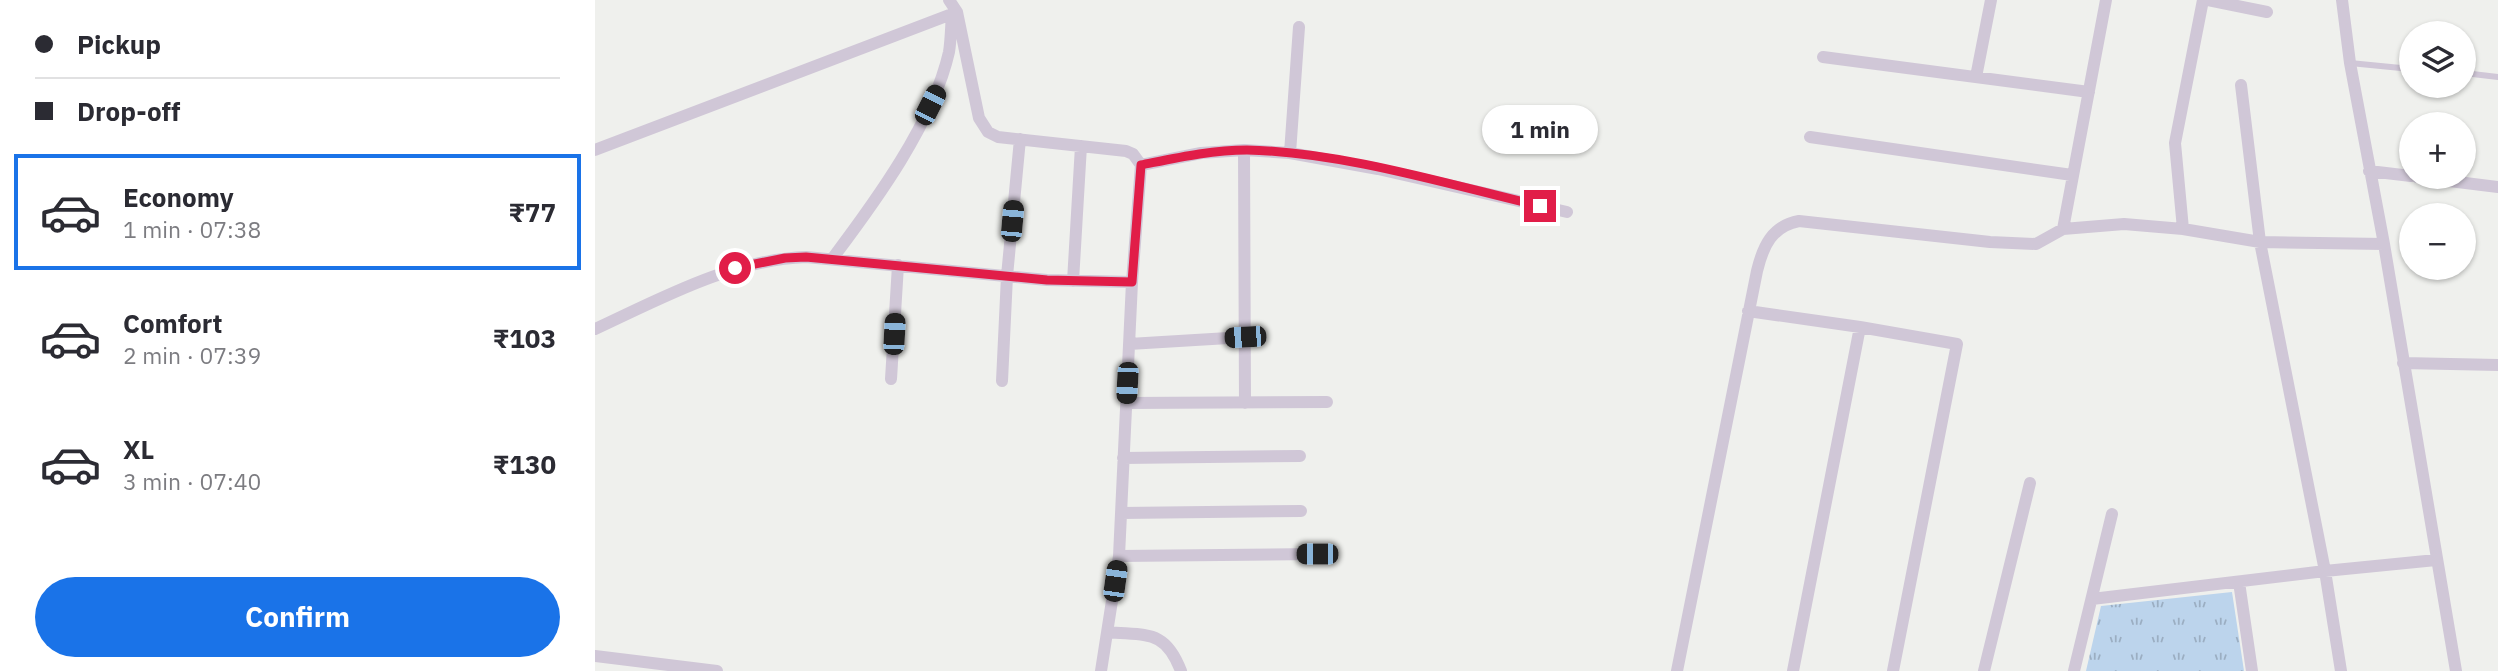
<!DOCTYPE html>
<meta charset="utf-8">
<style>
body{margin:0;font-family:"IBM Plex Sans",sans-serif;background:#f2f2f3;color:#2b2b33;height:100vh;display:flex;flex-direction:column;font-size:26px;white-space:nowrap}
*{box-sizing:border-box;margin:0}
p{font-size:23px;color:#7c7c81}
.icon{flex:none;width:38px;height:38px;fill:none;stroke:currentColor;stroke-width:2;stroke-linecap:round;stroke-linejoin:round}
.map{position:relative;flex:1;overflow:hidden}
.panel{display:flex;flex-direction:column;background:#fff;width:595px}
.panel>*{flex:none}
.top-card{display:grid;align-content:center;height:154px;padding:0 35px;background:#fff}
.buttons{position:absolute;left:1804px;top:21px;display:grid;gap:14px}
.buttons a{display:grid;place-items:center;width:77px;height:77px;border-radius:50%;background:#fff;box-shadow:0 2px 5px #0004;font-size:35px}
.end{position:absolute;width:32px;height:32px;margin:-16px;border:9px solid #e11d48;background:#fff;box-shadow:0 0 0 4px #fff}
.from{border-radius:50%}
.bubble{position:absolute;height:49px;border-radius:24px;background:#fff;box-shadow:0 2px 5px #0004;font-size:23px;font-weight:800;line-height:49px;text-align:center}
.car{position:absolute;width:21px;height:42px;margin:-21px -10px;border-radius:9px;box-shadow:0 0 5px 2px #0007;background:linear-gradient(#222 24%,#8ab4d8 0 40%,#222 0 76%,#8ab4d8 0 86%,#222 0)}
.top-card b{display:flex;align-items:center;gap:24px;height:66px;font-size:26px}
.top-card b+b{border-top:2px solid #e1e1e2}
.top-card i{width:18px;height:18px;background:#2b2b33}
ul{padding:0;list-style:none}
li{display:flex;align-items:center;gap:21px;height:116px;margin:0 14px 10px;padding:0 21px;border:4px solid transparent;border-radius:0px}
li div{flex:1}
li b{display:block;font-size:26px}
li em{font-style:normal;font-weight:800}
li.active{border-color:#1a73e8}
li>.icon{width:63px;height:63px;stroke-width:1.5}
.primary-button{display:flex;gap:14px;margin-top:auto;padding:14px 35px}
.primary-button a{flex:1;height:80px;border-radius:42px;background:#1a73e8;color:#fff;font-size:28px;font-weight:800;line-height:80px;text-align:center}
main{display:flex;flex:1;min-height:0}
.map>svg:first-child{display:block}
</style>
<main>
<section class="panel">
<div class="top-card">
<b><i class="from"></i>Pickup</b>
<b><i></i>Drop-off</b>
</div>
<ul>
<li class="active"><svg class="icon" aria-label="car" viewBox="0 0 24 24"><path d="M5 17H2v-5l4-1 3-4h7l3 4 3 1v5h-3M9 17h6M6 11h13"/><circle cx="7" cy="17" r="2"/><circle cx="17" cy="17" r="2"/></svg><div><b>Economy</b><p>1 min · 07:38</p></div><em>₹77</em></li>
<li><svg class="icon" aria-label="car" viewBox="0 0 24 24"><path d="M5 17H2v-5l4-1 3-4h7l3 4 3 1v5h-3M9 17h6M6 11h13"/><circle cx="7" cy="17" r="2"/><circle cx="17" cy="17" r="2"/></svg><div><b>Comfort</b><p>2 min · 07:39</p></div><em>₹103</em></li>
<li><svg class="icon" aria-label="car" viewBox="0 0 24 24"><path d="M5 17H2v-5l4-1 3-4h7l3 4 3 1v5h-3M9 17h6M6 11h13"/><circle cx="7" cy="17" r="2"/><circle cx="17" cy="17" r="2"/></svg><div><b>XL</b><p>3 min · 07:40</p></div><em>₹130</em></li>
</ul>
<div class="primary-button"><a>Confirm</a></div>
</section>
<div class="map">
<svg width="1903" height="671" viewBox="0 0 1903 671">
<defs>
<pattern id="park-tufts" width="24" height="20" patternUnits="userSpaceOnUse" patternTransform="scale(1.75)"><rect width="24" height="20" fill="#bcd4ec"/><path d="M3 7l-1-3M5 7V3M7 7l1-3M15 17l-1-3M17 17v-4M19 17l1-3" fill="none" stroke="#9baec2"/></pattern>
</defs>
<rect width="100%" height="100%" fill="#eff0ed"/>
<path fill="url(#park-tufts)" d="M1637,592L1649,671H1491L1506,606Z"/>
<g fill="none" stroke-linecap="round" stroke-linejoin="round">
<path stroke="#d0c7d7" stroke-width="6" d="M1755,63L1816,69
M1869,73L1903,77"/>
<path stroke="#d0c7d7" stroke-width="12" d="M354,0L362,12L384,118L393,132L403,137L531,151L538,154L546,165L537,282L524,556L506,671
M1613,0L1672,12
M1747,0L1755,63L1789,244L1861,671
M1228,57L1494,92
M1381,77L1396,0
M1646,85L1665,242L1730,571L1746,671
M1215,137L1477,175
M0,150L362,12
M649,150L650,403
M695,153L704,27
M546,165L606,153L649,150L695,153L783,169L972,212
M1774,171L1816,176
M1822,177L1903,187
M1468,229L1511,0
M1588,229L1580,143L1608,0
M237,259C280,202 338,123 354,52C356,40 356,26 357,14
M478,281L486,146
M1153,311L1265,327L1362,344L1298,671
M0,329C67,298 135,260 211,257L452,280L537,282
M534,344L650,337
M1808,363L1903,365
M296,379L303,265
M407,381L412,276L425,139
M531,403L732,402
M528,458L705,456
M526,513L706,511
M524,556L722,554
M1644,582L1657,671
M1497,599L1730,571L1841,560
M513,632C552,636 570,629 586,671
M0,656L122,671
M1082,671L1162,271C1168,246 1177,226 1204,221L1395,242L1441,244L1468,229L1529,224L1588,229L1665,242L1789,244
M1198,671L1265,327
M1389,671L1435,483
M1479,671L1517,514"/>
</g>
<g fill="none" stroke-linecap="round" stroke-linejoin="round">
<path stroke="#e11d48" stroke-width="9" d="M140,268L190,258L211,257L452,280L537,282L546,165C581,158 616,150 652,150C747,152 852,184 945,206"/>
</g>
</svg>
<div class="buttons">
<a><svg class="icon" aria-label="layers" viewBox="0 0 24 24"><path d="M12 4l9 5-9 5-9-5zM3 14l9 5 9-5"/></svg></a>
<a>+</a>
<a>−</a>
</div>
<i class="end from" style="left:140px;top:268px"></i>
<i class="end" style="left:945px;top:206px"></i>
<div class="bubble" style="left:887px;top:105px;width:116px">1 min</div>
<i class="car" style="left:335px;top:105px;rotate:27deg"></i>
<i class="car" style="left:417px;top:221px;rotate:5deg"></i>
<i class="car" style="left:299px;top:334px;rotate:3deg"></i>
<i class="car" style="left:650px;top:337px;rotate:267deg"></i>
<i class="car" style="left:532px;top:383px;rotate:183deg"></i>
<i class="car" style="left:722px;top:554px;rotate:270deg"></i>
<i class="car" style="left:520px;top:581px;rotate:8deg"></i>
</div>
</main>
